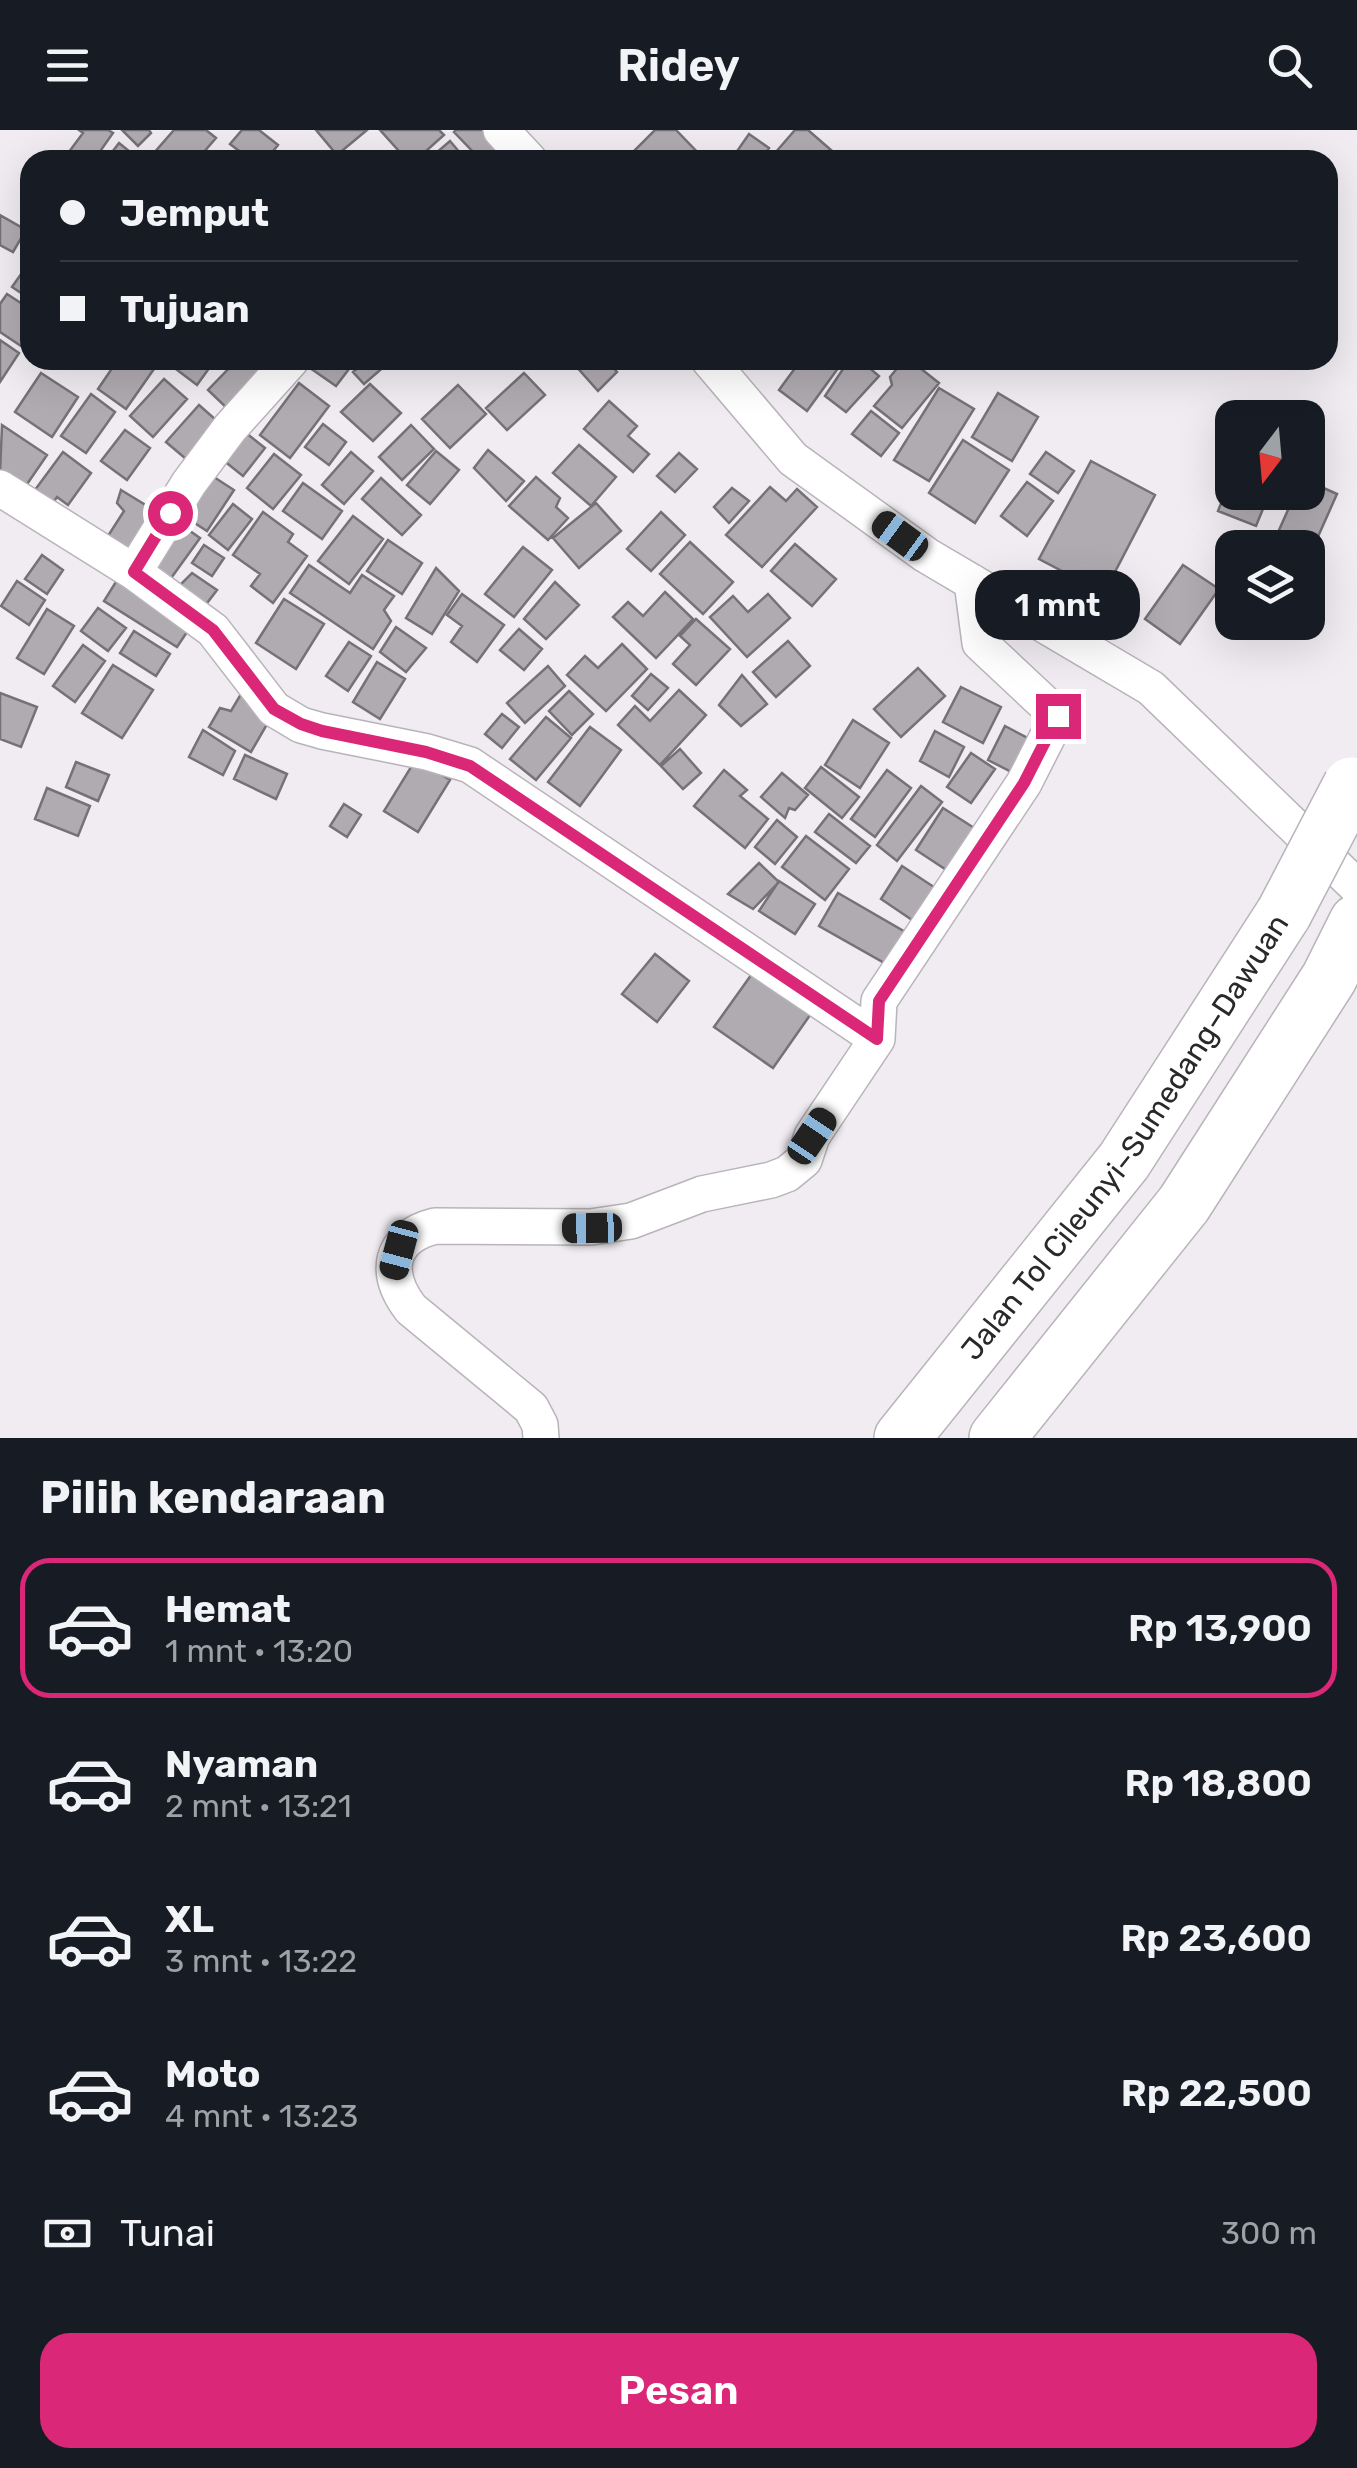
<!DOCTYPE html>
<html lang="id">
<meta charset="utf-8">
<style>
body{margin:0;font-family:Rubik,sans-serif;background:#242831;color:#f1f3f6;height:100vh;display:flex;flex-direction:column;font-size:38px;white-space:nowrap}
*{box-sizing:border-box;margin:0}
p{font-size:32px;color:#9ea1a6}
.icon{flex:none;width:55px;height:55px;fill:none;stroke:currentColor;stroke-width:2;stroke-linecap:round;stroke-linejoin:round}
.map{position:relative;height:1308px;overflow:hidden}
.drawer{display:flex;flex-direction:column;background:#171b24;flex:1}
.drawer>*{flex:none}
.banner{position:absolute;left:20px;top:20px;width:1318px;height:220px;border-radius:30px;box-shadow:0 10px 40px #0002;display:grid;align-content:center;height:220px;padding:0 40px;background:#171b24}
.needle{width:65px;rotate:196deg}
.tools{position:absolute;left:1215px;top:270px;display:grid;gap:20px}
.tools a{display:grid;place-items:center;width:110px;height:110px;border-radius:20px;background:#171b24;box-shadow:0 10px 40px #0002;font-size:50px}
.end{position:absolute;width:45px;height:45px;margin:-22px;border:12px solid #db2777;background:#fff;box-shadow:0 0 0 5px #fff}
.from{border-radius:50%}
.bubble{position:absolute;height:70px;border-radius:30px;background:#171b24;box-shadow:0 10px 40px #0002;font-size:32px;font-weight:600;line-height:70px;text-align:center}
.car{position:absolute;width:30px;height:60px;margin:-30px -15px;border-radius:12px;box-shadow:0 0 8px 2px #0007;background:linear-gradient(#222 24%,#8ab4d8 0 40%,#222 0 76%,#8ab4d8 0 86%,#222 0)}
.banner b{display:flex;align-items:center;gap:35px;height:95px;font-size:38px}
.banner b+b{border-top:2px solid #363941}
.banner i{width:25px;height:25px;background:#f1f3f6}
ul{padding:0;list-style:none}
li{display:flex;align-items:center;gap:30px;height:140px;margin:0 20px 15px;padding:0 20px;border:5px solid transparent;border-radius:30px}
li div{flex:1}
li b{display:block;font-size:38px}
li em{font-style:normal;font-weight:600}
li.current{border-color:#db2777}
li>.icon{width:90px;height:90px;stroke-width:1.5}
h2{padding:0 40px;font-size:45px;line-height:120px}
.pay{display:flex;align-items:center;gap:25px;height:110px;padding:0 40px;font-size:38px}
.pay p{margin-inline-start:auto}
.action{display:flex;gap:20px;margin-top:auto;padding:20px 40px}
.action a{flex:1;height:115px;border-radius:30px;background:#db2777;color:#fff;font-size:40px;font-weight:600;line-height:115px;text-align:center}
header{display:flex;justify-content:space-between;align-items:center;height:130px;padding:0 40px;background:#171b24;font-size:45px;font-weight:600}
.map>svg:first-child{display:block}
</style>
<header><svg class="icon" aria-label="menu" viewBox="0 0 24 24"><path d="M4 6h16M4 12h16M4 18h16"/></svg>Ridey<svg class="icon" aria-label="search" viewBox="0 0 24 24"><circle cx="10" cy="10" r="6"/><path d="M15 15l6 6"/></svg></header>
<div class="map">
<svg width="1357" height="1308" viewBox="0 0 1357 1308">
<rect width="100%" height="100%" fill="#f0ecf2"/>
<path fill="#afabb1" stroke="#757277" stroke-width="2.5" d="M79,0H108L113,3L94,30H63L83,3Z
M122,0H149L151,3L138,16Z
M174,0H206L216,8L197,30H162L154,23Z
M242,0H259L278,15L266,30H251L230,14Z
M316,0H367L337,25Z
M380,0H439L444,5L416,30H407Z
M456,0H488L507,19L496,30H481L454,2Z
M655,0H676L702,27L699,30H625Z
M795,0H808L839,27L784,30L775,23Z
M749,4L769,18L761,30H738L733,27Z
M450,11L466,30H428Z
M119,13L140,30H106Z
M0,85L26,100L13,122L0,115Z
M24,140L30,144V169L12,157Z
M7,164L30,179V222L0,202V174Z
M0,210L19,223L0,252Z
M108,230H147L156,236L126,279L98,259L113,237L106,233Z
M164,230H215L197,255Z
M237,230H283L233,284L208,260Z
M316,230H345L352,235L336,256L310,238Z
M367,230H381L386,235L364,254L353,242Z
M580,230H606L617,242L598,261L575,235Z
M801,230H844L807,281L779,260Z
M849,230H860L879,246L846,282L825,266Z
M904,230H910L939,253L902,298L874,276L892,255L890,247Z
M41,243L78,267L52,307L15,282Z
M524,243L545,265L507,300L486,278Z
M164,249L187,269L153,307L130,286Z
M299,253L329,276L290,328L260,305Z
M370,254L401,283L373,311L341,282Z
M458,255L486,284L450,318L422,289Z
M939,258L974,279L929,351L894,330Z
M998,263L1038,287L1012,331L972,307Z
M91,264L115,282L86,323L61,306Z
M609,271L637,296L628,306L649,324L633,342L584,299Z
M199,275L224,297L192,334L166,312Z
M871,281L899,303L881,326L852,304Z
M323,294L346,312L329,335L305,317Z
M2,295L47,325L23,360L0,344Z
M411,295L434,319L402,350L379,327Z
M125,300L150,318L127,350L101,331Z
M246,303L265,318L243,346L223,330Z
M963,310L1009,340L975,393L929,363Z
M579,315L616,347L591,376L553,343Z
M488,320L524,351L506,371L474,338Z
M436,321L459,340L430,374L407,355Z
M63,322L91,343L68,375L57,367L50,377L32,364Z
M351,322L373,341L344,374L322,355Z
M1046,322L1074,341L1058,363L1030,344Z
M679,323L697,339L675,362L657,346Z
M274,324L301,345L273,379L247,358Z
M1091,331L1155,365L1104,463L1039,429Z
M203,340L234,360L207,401L176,381Z
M536,347L560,368L556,377L568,388L548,410L509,376Z
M381,348L421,385L402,405L362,369Z
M1308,351L1337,364L1308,429V418H1271L1296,362H1308Z
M1027,352L1053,371L1027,406L1001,386Z
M303,353L342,381L322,409L283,381Z
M770,357L786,371L797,359L817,377L762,437L726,405Z
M732,358L749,371L729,393L714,377Z
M1227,358L1265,374L1256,396L1218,381Z
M121,360L162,385L136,427L106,409L124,381L117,373Z
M596,373L621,401L579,438L553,408Z
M233,374L252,389L228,420L209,405Z
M263,382L293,404L288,412L307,426L273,473L251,456L260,444L233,425Z
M661,382L685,405L651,441L627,419Z
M353,386L383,409L349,454L318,431Z
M173,389L200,408L169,451L142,431Z
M388,410L422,433L402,464L367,441Z
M690,412L733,452L703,484L660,444Z
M795,414L836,449L812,476L771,441Z
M204,415L224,428L212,446L192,433Z
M523,417L552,440L514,487L485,464Z
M42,425L63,440L47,464L25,449Z
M309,435L350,463L362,445L394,466L384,480L391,491L373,519L290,463Z
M1183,435L1219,459L1180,514L1145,489Z
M436,438L459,461L432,504L406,488Z
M192,443L217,460L204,477L176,459Z
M119,447L193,493L177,517L104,471Z
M17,451L45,470L29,495L1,476Z
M555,452L579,475L546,509L524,489Z
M665,462L693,489L656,528L613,487L628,472L643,486Z
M462,464L504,495L477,532L451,512L462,496L447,485Z
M768,464L790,488L747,527L710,487L733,466L748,482Z
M284,469L324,494L296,539L256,513Z
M98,478L126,498L108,521L81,501Z
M47,479L74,496L44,544L17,528Z
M696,489L730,519L696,555L673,534L690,515L680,506Z
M396,497L426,518L406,542L380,522Z
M519,499L542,519L524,540L500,520Z
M134,501L170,524L156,546L120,523Z
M788,511L810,536L776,567L753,542Z
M349,512L371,526L348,561L326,546Z
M622,514L647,539L606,581L567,545L585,526L598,538Z
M83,515L105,531L75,572L53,556Z
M377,532L405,549L380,589L353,572Z
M113,535L153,560L122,608L82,583Z
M548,536L565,556L525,593L507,573Z
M918,538L945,566L901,607L874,579Z
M651,544L668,558L648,580L632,566Z
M742,545L767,574L741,596L719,575Z
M961,557L1001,577L983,613L943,592Z
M679,560L706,585L660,635L618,595L635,576L650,591Z
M569,561L593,584L572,605L549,581Z
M0,563L37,577L21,617L0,609Z
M241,564L273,584L251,622L209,597L220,578L231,581Z
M502,584L519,597L502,618L485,604Z
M546,587L571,608L536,650L510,629Z
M853,590L889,613L860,658L825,635Z
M1005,596L1043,616L1025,649L988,630Z
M590,597L621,620L580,676L548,652Z
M203,600L235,621L223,645L189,627Z
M935,601L964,617L949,647L920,631Z
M680,619L701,643L683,659L661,636Z
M971,623L995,639L971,673L947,657Z
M245,625L287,644L276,669L234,649Z
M416,629L450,650L418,702L384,681Z
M76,632L109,645L98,671L66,657Z
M821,637L859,667L842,688L805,658Z
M724,640L747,660L740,666L768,689L745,718L694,676Z
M887,640L911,658L875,707L851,689Z
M782,643L808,665L795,680L789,678L785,688L761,667Z
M921,656L942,672L897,731L877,715Z
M47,658L90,676L78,706L35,689Z
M344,674L361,685L347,707L330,696Z
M943,678L979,701L951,743L916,720Z
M829,684L870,716L856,733L815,702Z
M777,690L797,707L775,734L755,717Z
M806,706L849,739L825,770L782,737Z
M759,733L779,752L753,779L728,764Z
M902,736L940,761L918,794L881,769Z
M779,751L815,774L795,804L759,781Z
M838,763L907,803L888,835L819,796Z
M655,824L689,851L657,892L622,864Z
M764,827L822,868L773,938L714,897Z"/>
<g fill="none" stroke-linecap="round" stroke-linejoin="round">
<g stroke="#b8b4ba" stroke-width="38">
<path id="street" d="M501,0L529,30
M709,230L793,329L926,425L1151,558L1357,757
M0,358L134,442L213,500L274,579L301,595L322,601L427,622L470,635L877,909
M134,442L189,353L230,298L291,230
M541,1308L540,1295L531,1278L411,1179C384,1144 388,1108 435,1096L591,1097L631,1091L702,1064L771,1050L787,1044L804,1030L812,1006L877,909L879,871L1024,653L1058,586L980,513L972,452"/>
</g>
<g stroke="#b8b4ba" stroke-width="58">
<g id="highway">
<path id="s1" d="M902,1308L1124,1031L1284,783"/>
<path d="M997,1308L1184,1074L1329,848L1357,792"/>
</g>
</g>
<use href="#street" stroke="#fff" stroke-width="35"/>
<use href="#highway" stroke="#fff" stroke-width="55"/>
<g stroke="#b8b4ba" stroke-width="58" stroke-linecap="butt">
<path id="highway-bridge" d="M1284,783L1351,655"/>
</g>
<use href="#highway-bridge" stroke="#fff" stroke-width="55"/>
</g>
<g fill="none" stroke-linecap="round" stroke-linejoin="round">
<path stroke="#db2777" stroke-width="12" d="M170,383L134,442L213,500L274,579L301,594L322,601L426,622L470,636L877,909L879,871L1024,653L1058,586"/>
</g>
<g text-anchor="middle" stroke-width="8" stroke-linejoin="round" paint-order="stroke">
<g font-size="30" fill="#29282a" stroke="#f0ecf2">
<text dy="10" stroke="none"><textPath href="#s1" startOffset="375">Jalan Tol Cileunyi–Sumedang–Dawuan</textPath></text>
</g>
</g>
</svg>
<div class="tools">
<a><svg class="needle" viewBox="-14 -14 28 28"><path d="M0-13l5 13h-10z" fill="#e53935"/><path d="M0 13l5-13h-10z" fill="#9ea1a6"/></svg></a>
<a><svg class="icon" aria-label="layers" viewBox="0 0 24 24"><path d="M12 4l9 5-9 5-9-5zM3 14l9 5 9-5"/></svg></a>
</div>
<i class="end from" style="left:170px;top:383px"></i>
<i class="end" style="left:1058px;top:586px"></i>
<div class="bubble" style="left:975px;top:440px;width:165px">1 mnt</div>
<i class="car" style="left:900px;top:406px;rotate:306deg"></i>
<i class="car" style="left:812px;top:1006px;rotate:34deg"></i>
<i class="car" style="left:592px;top:1098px;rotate:269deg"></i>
<i class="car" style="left:399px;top:1120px;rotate:195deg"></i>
<div class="banner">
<b><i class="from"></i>Jemput</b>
<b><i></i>Tujuan</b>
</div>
</div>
<section class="drawer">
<h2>Pilih kendaraan</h2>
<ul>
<li class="current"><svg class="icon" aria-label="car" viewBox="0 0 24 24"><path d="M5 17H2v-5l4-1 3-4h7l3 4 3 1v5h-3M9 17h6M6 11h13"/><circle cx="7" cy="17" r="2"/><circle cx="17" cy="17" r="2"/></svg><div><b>Hemat</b><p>1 mnt · 13:20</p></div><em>Rp 13,900</em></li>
<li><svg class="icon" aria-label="car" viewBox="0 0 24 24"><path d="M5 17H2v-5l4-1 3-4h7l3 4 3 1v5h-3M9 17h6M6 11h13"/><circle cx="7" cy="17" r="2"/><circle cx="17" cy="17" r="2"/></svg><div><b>Nyaman</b><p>2 mnt · 13:21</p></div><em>Rp 18,800</em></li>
<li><svg class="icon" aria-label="car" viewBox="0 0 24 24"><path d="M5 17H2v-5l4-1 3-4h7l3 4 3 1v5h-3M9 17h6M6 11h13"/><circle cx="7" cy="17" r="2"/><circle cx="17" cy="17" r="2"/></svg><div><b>XL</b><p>3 mnt · 13:22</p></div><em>Rp 23,600</em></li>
<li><svg class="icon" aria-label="car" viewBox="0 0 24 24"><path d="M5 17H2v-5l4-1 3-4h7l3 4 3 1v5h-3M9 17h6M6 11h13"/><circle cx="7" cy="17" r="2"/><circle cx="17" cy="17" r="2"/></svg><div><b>Moto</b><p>4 mnt · 13:23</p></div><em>Rp 22,500</em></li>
</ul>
<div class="pay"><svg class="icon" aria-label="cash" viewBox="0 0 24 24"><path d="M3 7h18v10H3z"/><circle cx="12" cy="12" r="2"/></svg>Tunai<p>300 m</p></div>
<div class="action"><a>Pesan</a></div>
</section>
